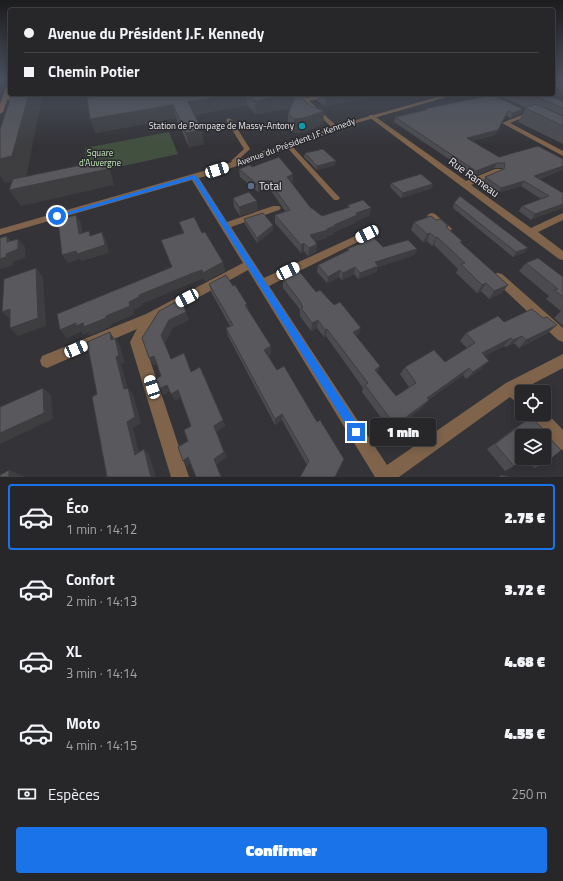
<!DOCTYPE html>
<html lang="fr">
<meta charset="utf-8">
<style>
body{margin:0;font-family:"Titillium Web",sans-serif;background:#2f2f32;color:#f1f3f6;height:100vh;display:flex;flex-direction:column;font-size:15px;white-space:nowrap}
*{box-sizing:border-box;margin:0}
p{font-size:13px;color:#a4a5a8}
.icon{flex:none;width:22px;height:22px;fill:none;stroke:currentColor;stroke-width:2;stroke-linecap:round;stroke-linejoin:round}
.map{position:relative;height:477px;overflow:hidden}
.sheet{display:flex;flex-direction:column;background:#27272a;flex:1}
.sheet>*{flex:none}
.hud{position:absolute;left:8px;top:8px;width:547px;height:88px;border-radius:4px;box-shadow:0 2px 10px #0003,0 0 0 1px #434447;display:grid;align-content:center;height:88px;padding:0 16px;background:#27272a}
.buttons{position:absolute;left:515px;top:385px;display:grid;gap:8px}
.buttons a{display:grid;place-items:center;width:36px;height:36px;border-radius:4px;background:#27272a;box-shadow:0 2px 10px #0003,0 0 0 1px #434447;font-size:20px}
.end{position:absolute;width:18px;height:18px;margin:-9px;border:5px solid #1a73e8;background:#fff;box-shadow:0 0 0 2px #fff}
.from{border-radius:50%}
.bubble{position:absolute;height:28px;border-radius:4px;background:#27272a;box-shadow:0 2px 10px #0003,0 0 0 1px #434447;font-size:13px;font-weight:800;line-height:28px;text-align:center}
.car{position:absolute;width:12px;height:24px;margin:-12px -6px;border-radius:5px;box-shadow:0 0 3px 1px #0007;background:linear-gradient(#fff 24%,#345 0 40%,#fff 0 76%,#345 0 86%,#fff 0)}
.hud b{display:flex;align-items:center;gap:14px;height:38px;font-size:15px}
.hud b+b{border-top:1px solid #434447}
.hud i{width:10px;height:10px;background:#f1f3f6}
ul{padding:7px 0 0;list-style:none}
li{display:flex;align-items:center;gap:12px;height:66px;margin:0 8px 6px;padding:0 8px;border:2px solid transparent;border-radius:4px}
li div{flex:1}
li b{display:block;font-size:15px}
li em{font-style:normal;font-weight:800}
li.selected{border-color:#1a73e8}
li>.icon{width:36px;height:36px;stroke-width:1.5}
.pay{display:flex;align-items:center;gap:10px;height:44px;padding:0 16px;font-size:15px}
.pay p{margin-inline-start:auto}
.button{display:flex;gap:8px;margin-top:auto;padding:8px 16px}
.button a{flex:1;height:46px;border-radius:4px;background:#1a73e8;color:#fff;font-size:16px;font-weight:800;line-height:46px;text-align:center}
.map>svg:first-child{display:block}
</style>
<div class="map">
<svg width="563" height="477" viewBox="0 0 563 477">
<rect width="100%" height="100%" fill="#343438"/>
<path fill="#42503f" d="M169,132L178,154L86,174L85,148Z"/>
<g fill="none" stroke-linecap="round" stroke-linejoin="round">
<path fill="#7f644b" fill-rule="evenodd" d="M563,83V85L553,87V85Z
M229,118L232,120L250,149L236,162L234,163L231,161L244,149L226,120Z
M288,143L290,144L338,196L340,198L338,200H334L286,146L285,145Z"/>
<path fill="#7f644b" fill-rule="evenodd" d="M10,83L9,97L45,94L42,96L7,100L3,112L0,114V104L7,85Z
M295,94H301L306,98L330,94H343L309,101L338,127V129H334Z
M527,113L532,114L510,123L563,151V156L502,123Z
M369,115H373L466,181L495,169H501V173L471,185L531,228L563,213V220L538,232L563,251V260L559,259L369,117Z
M191,175H197L227,222L273,206H279L281,208L279,210L231,227L264,278L364,232H370L372,234L370,236L269,286L387,465L506,383L563,354V368L523,389L526,392H522V405L517,403L510,397L399,477H375L248,270L154,322L144,342L189,477H171L130,342L137,329L47,368L42,366L40,361L42,356L146,314L243,263L190,177Z
M432,213L435,214L450,227L452,229L450,231H444L429,218L427,216L429,214Z
M498,273L502,274L563,328V342L558,340L494,280L492,277L494,274Z
M544,410L563,430V450L557,448L532,419L529,414H544Z"/>
<path fill="#7f644b" fill-rule="evenodd" d="M448,94H457L353,124L220,172L0,235V229L214,168L349,122Z"/>
</g>
<path fill="#4c4c50" d="M553,78H563V90L557,88L560,82L553,83Z
M111,94H297L311,106L324,111L323,124L304,132L294,133L288,128V114L291,108L256,114L247,105L194,115L204,144L189,147L176,118L96,133L90,119Z
M310,94H387L325,106L318,101L319,94L312,96Z
M503,94H545L563,102V144L518,122L526,108L502,97Z
M425,109H523L520,114L510,118L506,115L495,135L472,141L499,157L563,170L539,179L563,193L531,220L519,211L522,206L541,199L521,186L498,193L482,182L485,177L502,170V168H494L474,176L394,122L395,117L425,110Z
M305,153L335,165L317,170L304,157Z
M252,167L293,182H291L310,207L322,216L348,208V205L371,208L369,216L356,221L355,223L334,232V234L327,236V238L315,241L317,244L316,252L308,256L304,251L301,253L275,223V215L285,211L269,188L258,192L240,177L239,169Z
M391,183L432,188L401,198L390,187Z
M233,198L258,210L240,216L234,207Z
M454,203L525,252L513,257L453,208Z
M244,219L273,225V230L257,243L245,224Z
M436,220L447,228L462,241L461,243L502,293L489,299L481,291L477,293L456,273L458,269L434,245L432,246L427,241L423,242L411,230L414,222Z
M179,222L202,233L223,262L225,271L205,281L204,278L196,281L143,303V305L133,310L134,314L111,324V326L90,335L87,332L83,334L81,331L67,338L172,267L161,240L183,233Z
M383,247L417,249L414,255L378,267L376,272L358,279L354,274L342,280L339,277L327,283L317,272L318,265L347,251V249Z
M526,263L563,277V326L554,318L561,311L546,299L549,296L519,271Z
M283,279L316,292L358,335L356,336L380,366L377,373L396,396L409,387L400,374L405,367L445,362L467,348L460,341L466,333L504,322L548,333L519,348L514,343L506,347L504,346L484,356L482,368L466,379L463,375L428,400H429L423,407L397,427L385,423L362,392L363,388L326,336L324,337L317,328L311,331L300,316V311L299,308L283,288Z
M209,284L233,286L247,304L248,310L271,346V354L268,355L277,370L317,422L344,459L307,465L282,420L275,425L228,336L226,328L230,326L211,292Z
M531,417L542,428L541,429L561,450L545,464L534,468L525,458H544V436H522V458H523L514,466L505,471L487,449L522,423Z"/>
<path fill="#3e3e41" d="M556,78H562L560,82L553,83Z
M29,94H40L42,98L26,178L5,183L0,176V159Z
M236,94H246L247,105L190,115L188,102Z
M296,94V107L256,114L255,101Z
M312,94H319L312,96Z
M327,94H387L325,106Z
M173,105L176,118L96,133L90,119Z
M523,109L520,114L510,118L513,113Z
M324,111L323,124L304,132L294,133V119Z
M508,111L495,135L465,143L467,138Z
M202,130L204,144L189,147L186,133Z
M106,160L112,176L114,185L21,206L9,190Z
M336,161L335,165L317,170V166Z
M497,163L494,168L474,176L476,171Z
M563,166V170L531,181L534,176Z
M293,174V182L287,184V177Z
M268,180L269,188L258,192V185Z
M524,181L521,186L498,193L501,188Z
M433,184L432,188L401,198L403,193Z
M257,201L258,210L240,216L239,207Z
M563,204V208L531,220L535,214Z
M371,208L369,216L356,221L355,223L334,232V234L327,236V238L310,243V235L327,229L356,213Z
M76,215L81,223L84,242L79,234Z
M273,225V230L257,243V238Z
M102,232L106,240L109,253L82,261L80,259L68,263L62,255Z
M430,233L427,241L423,242L427,234Z
M7,236L14,245L7,242Z
M437,237L434,245L432,246L436,238Z
M18,239L25,247V258L13,262V265L1,269L0,268V259L6,254Z
M304,243V251L301,253V245Z
M317,244L316,252L308,256L309,248Z
M528,248L525,252L513,257L516,252Z
M417,249L414,255L378,267L376,272L358,279L360,273L375,262Z
M223,262L225,271L205,281L203,273Z
M355,267L354,274L342,280L343,273Z
M36,268L43,277L46,326L18,336L10,328Z
M202,270L204,278L196,281L143,303V305L133,310L134,314L111,324V326L90,335L87,332L83,334L81,331L67,338L60,330L76,323H83L106,316L139,295L193,273Z
M340,270L339,277L327,283L328,277Z
M486,283L481,291L477,293L482,285Z
M508,285L502,293L489,299L494,291Z
M247,304L248,312L245,305Z
M10,309L11,320L2,312Z
M186,312L189,320L173,328L165,343L174,367L171,359L161,335L169,320Z
M318,320L317,328L311,331L312,323Z
M557,325L548,333L519,348L526,340Z
M361,328L358,335L351,340L353,332Z
M327,329L326,336L324,337L325,330Z
M110,332L115,340H111Z
M522,336L514,343L506,347L513,340Z
M115,338L120,346L125,363L121,364L130,396L124,389L116,357Z
M511,338L504,346L475,361L482,353Z
M271,346V354L265,357L264,350Z
M154,356L158,363L154,366L149,358Z
M489,361L482,368L466,379L473,372Z
M380,366L377,373L375,370Z
M469,368L463,375L422,404L427,398Z
M167,385L171,391L163,395L159,389Z
M43,388L51,395L53,419L0,444V433Z
M128,388L133,394L141,423L133,428L141,460L135,455L127,422Z
M178,390L181,397L175,401L171,394Z
M429,400L423,407L397,427L401,421Z
M282,414V420L275,425V419Z
M223,420L226,426L216,432L227,457L217,464L222,477H221L214,459V426Z
M144,449L149,454L156,477H151Z
M188,457L192,462L187,466L183,461Z
M9,470L26,477H9Z"/>
<path fill="#58585d" stroke="#3e3e41" d="M12,94H29L12,156L0,159V129Z
M111,94H236L188,102L202,130L186,133L173,105L90,119L87,98Z
M248,94H297L311,106L324,111L304,118L294,119L288,114L296,94L255,101Z
M530,94H545L563,102V108Z
M493,95L523,109L513,113L508,111L498,130L467,138L499,157L538,146L563,159V166L534,176L563,193V204L535,214L522,206L549,196L524,181L501,188L485,177L504,169L505,163H497L476,171L395,117L427,110L425,109L438,106Z
M536,104L563,116V126L525,108Z
M323,149L336,161L317,166L305,153Z
M279,157L293,174L287,177L310,207L322,216L350,207L348,205L363,200L371,208L356,213L357,215L334,225L335,226L327,229L328,230L310,235L317,244L309,248L304,243L301,245L275,215L290,210L268,180L258,185L239,169L250,165L252,167Z
M106,160L108,169L9,190L13,179Z
M421,174L433,184L403,193L391,183Z
M249,192L257,201L239,207L233,198Z
M460,196L528,248L516,252L454,203Z
M263,213L273,225L257,238L244,219Z
M76,215L79,234L89,231L90,236L102,232L105,245L77,254L76,251L62,255L58,220Z
M431,216L436,220L440,219L448,226L446,227L462,241L460,242L508,285L494,291L486,283L482,285L461,264L465,263L437,237L436,238L430,233L427,234L414,222Z
M194,217L202,233L205,232L223,262L203,273L202,270L193,273L139,295V297L129,302L130,306L106,316V318L84,327L83,323L76,326V323L60,330L57,314L172,267L161,240L184,233L179,222Z
M7,236V242L18,239V249L6,254V257L0,259V238Z
M374,238L383,247L408,240L417,249L375,262L378,266L360,273L355,267L343,273L340,270L328,277L318,265L349,250L347,249Z
M538,258L563,277V297L554,290L558,289L526,263Z
M36,268L38,318L10,328V309L2,312L4,279Z
M299,271L316,292L320,290L334,305L340,302L361,328L353,332L380,366L375,370L396,396L416,383L405,367L434,350L445,362L475,343L466,333L498,316L504,322L532,309L543,318L547,317L557,325L526,340L522,336L513,340L511,338L482,353L489,361L473,372L469,368L427,398L429,400L401,421L389,417L365,385L368,383L327,329L325,330L318,320L312,323L301,308L303,307L299,300L283,279Z
M226,275L233,286L235,285L247,304L245,305L271,346L264,350L277,370L284,366L317,422L320,420L344,459L335,477H300L309,461L282,414L275,419L226,328L233,325L209,284Z
M181,299L186,312L169,320L161,335L171,359L184,353L191,372L200,367L223,420L214,426L224,452L214,459L221,477H196L188,457L183,461L178,447L188,441L184,430L191,426L178,390L171,394L167,385L159,389L156,379L161,376L154,356L149,358L142,338L159,311Z
M110,332L111,340L115,338L119,355L116,357L124,389L128,388L135,417L127,422L135,455L144,449L151,477H107L92,397L97,394L87,342Z
M43,388L44,413L0,433V407Z
M531,417L542,428L541,429L561,450L545,464L540,458H544V436H522V458H523L514,466L495,444Z
M9,470V477H0V475Z
M501,475L510,477H499Z"/>
<linearGradient id="sky" x2="0" y2="1"><stop stop-color="#1d1d1f"/><stop offset="0.54" stop-color="#4a505e"/><stop offset="1" stop-color="#4a505e" stop-opacity="0"/></linearGradient>
<rect width="563" height="145" fill="url(#sky)"/>
<path fill="#1a73e8" d="M194,175L197,177L360,428L361,432L360,436L356,437L353,436L193,179L57,218L54,216Z"/>
<circle fill="#0f9aa8" stroke="#2a2a2e" stroke-width="1.5" cx="302" cy="126" r="4"/>
<circle fill="#5c6f8a" stroke="#2a2a2e" stroke-width="1.5" cx="251" cy="186" r="4"/>
<g text-anchor="middle" stroke-width="3" stroke-linejoin="round" paint-order="stroke">
<g font-size="9" fill="#ededef" stroke="#2a2a2e" text-anchor="end">
<text x="294" y="129">Station de Pompage de Massy-Antony</text>
</g>
<g font-size="9" fill="#ededef" stroke="#2a2a2e">
<text transform="translate(296 142) rotate(-20)" y="3">Avenue du Président J.F. Kennedy</text>
</g>
<g font-size="9" fill="#c2ecb7" stroke="#2a2a2e">
<text x="100" y="156">Square<tspan x="100" dy="10">d'Auvergne</tspan></text>
</g>
<g font-size="11" fill="#ededef" stroke="#2a2a2e">
<text transform="translate(474 177) rotate(36)" y="4">Rue Rameau</text>
</g>
<g font-size="11" fill="#ededef" stroke="#2a2a2e" text-anchor="start">
<text x="259" y="190">Total</text>
</g>
</g>
</svg>
<div class="buttons">
<a><svg class="icon" aria-label="locate" viewBox="0 0 24 24"><circle cx="12" cy="12" r="6"/><path d="M12 2v4M12 18v4M2 12h4M18 12h4"/></svg></a>
<a><svg class="icon" aria-label="layers" viewBox="0 0 24 24"><path d="M12 4l9 5-9 5-9-5zM3 14l9 5 9-5"/></svg></a>
</div>
<i class="end from" style="left:57px;top:216px"></i>
<i class="end" style="left:356px;top:432px"></i>
<div class="bubble" style="left:370px;top:418px;width:66px">1 min</div>
<i class="car" style="left:217px;top:170px;rotate:72deg"></i>
<i class="car" style="left:367px;top:234px;rotate:244deg"></i>
<i class="car" style="left:288px;top:271px;rotate:64deg"></i>
<i class="car" style="left:187px;top:298px;rotate:242deg"></i>
<i class="car" style="left:76px;top:349px;rotate:67deg"></i>
<i class="car" style="left:152px;top:387px;rotate:342deg"></i>
<div class="hud">
<b><i class="from"></i>Avenue du Président J.F. Kennedy</b>
<b><i></i>Chemin Potier</b>
</div>
</div>
<section class="sheet">
<ul>
<li class="selected"><svg class="icon" aria-label="car" viewBox="0 0 24 24"><path d="M5 17H2v-5l4-1 3-4h7l3 4 3 1v5h-3M9 17h6M6 11h13"/><circle cx="7" cy="17" r="2"/><circle cx="17" cy="17" r="2"/></svg><div><b>Éco</b><p>1 min · 14:12</p></div><em>2.75 €</em></li>
<li><svg class="icon" aria-label="car" viewBox="0 0 24 24"><path d="M5 17H2v-5l4-1 3-4h7l3 4 3 1v5h-3M9 17h6M6 11h13"/><circle cx="7" cy="17" r="2"/><circle cx="17" cy="17" r="2"/></svg><div><b>Confort</b><p>2 min · 14:13</p></div><em>3.72 €</em></li>
<li><svg class="icon" aria-label="car" viewBox="0 0 24 24"><path d="M5 17H2v-5l4-1 3-4h7l3 4 3 1v5h-3M9 17h6M6 11h13"/><circle cx="7" cy="17" r="2"/><circle cx="17" cy="17" r="2"/></svg><div><b>XL</b><p>3 min · 14:14</p></div><em>4.68 €</em></li>
<li><svg class="icon" aria-label="car" viewBox="0 0 24 24"><path d="M5 17H2v-5l4-1 3-4h7l3 4 3 1v5h-3M9 17h6M6 11h13"/><circle cx="7" cy="17" r="2"/><circle cx="17" cy="17" r="2"/></svg><div><b>Moto</b><p>4 min · 14:15</p></div><em>4.55 €</em></li>
</ul>
<div class="pay"><svg class="icon" aria-label="cash" viewBox="0 0 24 24"><path d="M3 7h18v10H3z"/><circle cx="12" cy="12" r="2"/></svg>Espèces<p>250 m</p></div>
<div class="button"><a>Confirmer</a></div>
</section>
